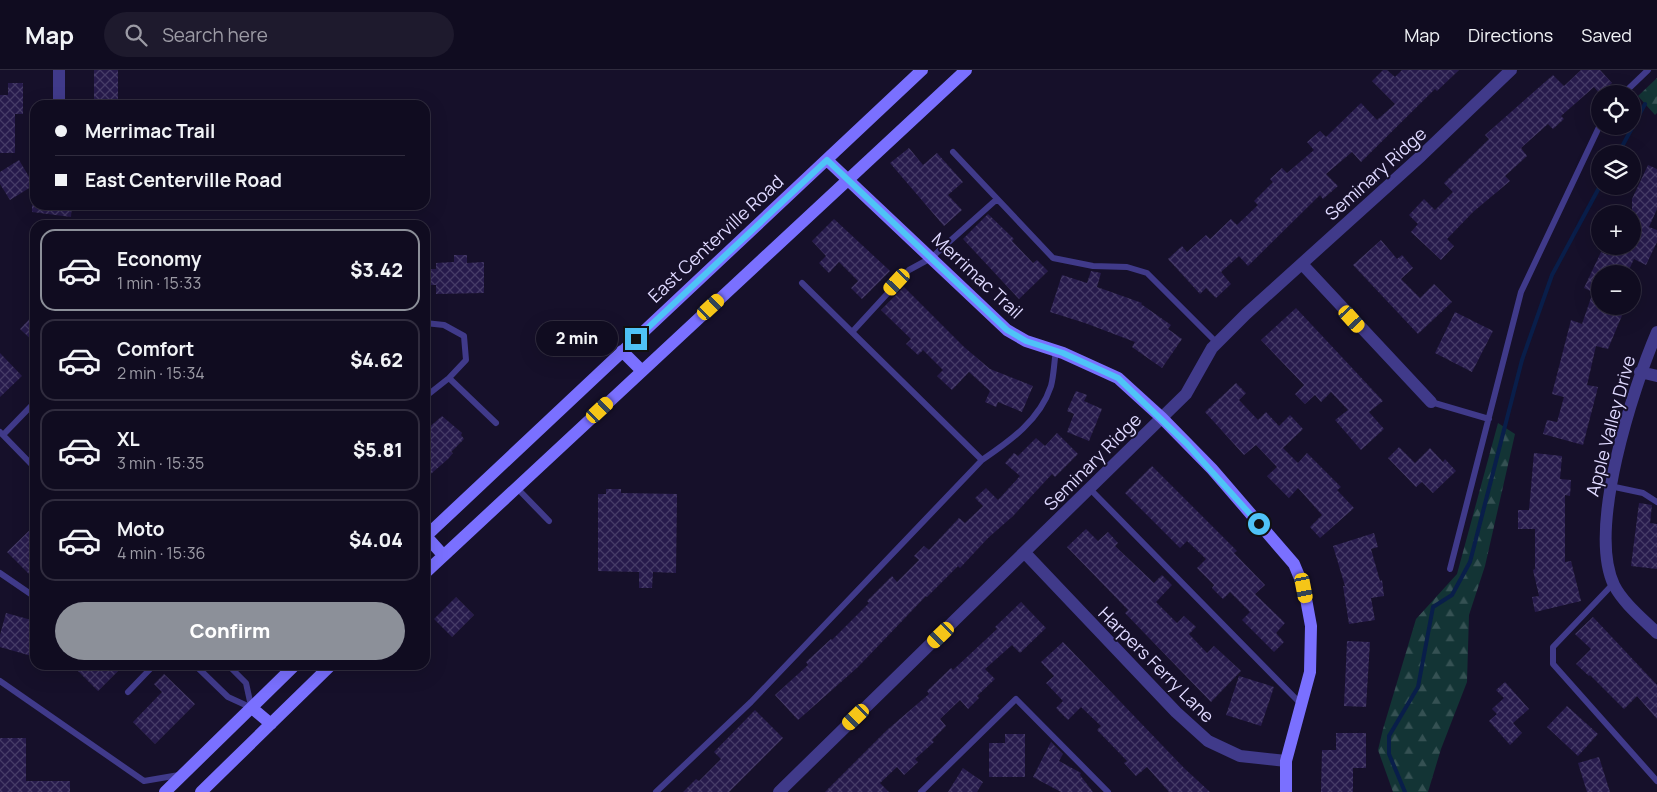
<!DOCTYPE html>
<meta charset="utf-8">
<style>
body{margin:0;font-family:Manrope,sans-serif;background:#1e1a2d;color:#f1f3f6;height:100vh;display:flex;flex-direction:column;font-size:19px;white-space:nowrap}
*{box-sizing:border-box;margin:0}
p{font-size:16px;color:#9c9ba5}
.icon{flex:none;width:28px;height:28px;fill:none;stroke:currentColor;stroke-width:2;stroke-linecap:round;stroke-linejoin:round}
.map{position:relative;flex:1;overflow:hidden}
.details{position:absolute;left:30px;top:150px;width:400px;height:450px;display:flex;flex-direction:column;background:#100c20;border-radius:15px;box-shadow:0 5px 20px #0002,0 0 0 1px #302c3e}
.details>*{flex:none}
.banner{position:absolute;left:30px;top:30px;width:400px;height:110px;border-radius:15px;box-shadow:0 5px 20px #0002,0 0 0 1px #302c3e;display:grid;align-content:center;height:110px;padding:0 25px;background:#100c20}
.tools{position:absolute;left:1591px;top:15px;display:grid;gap:10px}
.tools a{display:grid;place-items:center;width:50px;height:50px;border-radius:50%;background:#100c20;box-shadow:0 5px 20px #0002,0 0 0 1px #302c3e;font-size:25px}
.end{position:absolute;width:22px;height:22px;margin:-11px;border:6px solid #4fc3f7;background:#111;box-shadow:0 0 0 2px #111}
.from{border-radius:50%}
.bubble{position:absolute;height:35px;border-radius:18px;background:#100c20;box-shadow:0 5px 20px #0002,0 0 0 1px #302c3e;font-size:16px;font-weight:800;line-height:35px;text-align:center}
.car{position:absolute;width:15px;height:30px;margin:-15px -8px;border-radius:6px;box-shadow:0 0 4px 1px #0007;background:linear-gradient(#f5c518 24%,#345 0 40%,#f5c518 0 76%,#345 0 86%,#f5c518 0)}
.banner b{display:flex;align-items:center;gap:18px;height:48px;font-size:19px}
.banner b+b{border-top:1px solid #302c3e}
.banner i{width:12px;height:12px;background:#f1f3f6}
ul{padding:9px 0 0;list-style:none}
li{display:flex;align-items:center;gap:15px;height:82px;margin:0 10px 8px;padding:0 15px;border:2px solid #302c3e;border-radius:15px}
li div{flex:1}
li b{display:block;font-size:19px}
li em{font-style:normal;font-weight:800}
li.active{border-color:#8c9099}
li>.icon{width:45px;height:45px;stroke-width:1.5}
.primary-button{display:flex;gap:10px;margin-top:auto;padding:10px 25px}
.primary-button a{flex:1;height:58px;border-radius:30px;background:#8c9099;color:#fff;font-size:20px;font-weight:800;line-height:58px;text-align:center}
header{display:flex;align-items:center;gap:30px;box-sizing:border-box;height:70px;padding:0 25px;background:#100c20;border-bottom:1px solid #302c3e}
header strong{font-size:24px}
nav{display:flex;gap:28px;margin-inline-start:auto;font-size:18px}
.search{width:350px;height:45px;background:#1e1a2d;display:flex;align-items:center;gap:12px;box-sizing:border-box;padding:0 18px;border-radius:28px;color:#9c9ba5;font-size:19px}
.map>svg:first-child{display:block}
</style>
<header>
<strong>Map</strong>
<div class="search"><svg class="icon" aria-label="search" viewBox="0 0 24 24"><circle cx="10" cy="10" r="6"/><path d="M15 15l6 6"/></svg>Search here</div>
<nav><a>Map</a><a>Directions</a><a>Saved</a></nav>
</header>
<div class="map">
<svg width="1657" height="722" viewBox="0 0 1657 722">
<defs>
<pattern id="forest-firs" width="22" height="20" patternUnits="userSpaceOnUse" patternTransform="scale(1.25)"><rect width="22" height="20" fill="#133435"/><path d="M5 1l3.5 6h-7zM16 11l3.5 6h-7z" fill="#355153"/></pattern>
<pattern id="building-cross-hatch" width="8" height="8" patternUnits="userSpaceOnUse" patternTransform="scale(1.25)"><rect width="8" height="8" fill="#271b4c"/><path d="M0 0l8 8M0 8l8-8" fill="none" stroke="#463c67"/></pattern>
</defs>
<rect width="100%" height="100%" fill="#16102a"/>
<path fill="url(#forest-firs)" d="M1657,8V43L1655,45L1638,26Z
M1498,353L1515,364L1485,496L1469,545L1467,612L1441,679L1428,722H1393L1378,680L1383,659L1416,549L1457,504Z"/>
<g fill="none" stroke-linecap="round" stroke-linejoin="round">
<path stroke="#091e4a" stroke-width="4" d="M1618,84L1645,34
M1405,722L1389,684V666L1418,617L1433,537L1452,525L1470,492L1522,290L1552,205L1600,116"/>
</g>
<path fill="url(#building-cross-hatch)" d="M94,0H118V35H94Z
M1383,0H1387L1395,7L1402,0H1459L1437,21L1435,19L1361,92L1352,82L1326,104L1338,116L1323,129L1320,125L1248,196L1239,186L1221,202L1231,214L1216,228L1206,218L1200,224L1168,189L1182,176L1187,182L1206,165L1210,169L1231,149L1237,155L1258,135L1254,131L1273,112L1270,109L1282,98L1287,103L1314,80L1307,72L1320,61L1326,67L1361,33L1377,50L1395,34L1372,11Z
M1581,0H1600L1612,13L1600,24L1594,17L1561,46L1564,49L1553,59L1548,54L1521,78L1527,86L1505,106L1510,111L1473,142L1447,169L1454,176L1441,190L1411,162L1418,154L1409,145L1424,129L1435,140L1453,122L1444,113L1489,69L1485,65L1553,5L1564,16Z
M8,13H23V44H15V83H0V25H8Z
M909,78L923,95L937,83L963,112L948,125L962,140L944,156L890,93Z
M19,90L34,115L10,130L0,114V102Z
M1648,95L1657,99V139L1649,157L1657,160V172L1646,195L1634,189L1627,204H1600V236H1626L1608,279L1596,276L1587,315L1598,317L1583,375L1543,364L1547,350L1557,352L1564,327L1552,324L1571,250L1582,254L1593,222L1584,218L1601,182L1608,185L1613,176H1632V129Z
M32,135H72L71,147L32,142Z
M988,144L1014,169L1012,171L1033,193L1037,190L1048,201L1019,229L963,169Z
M834,149L890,201L862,229L851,218L858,211L839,192L829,203L819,193L826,186L812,171Z
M1381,170L1397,189L1402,185L1413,198L1401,209L1420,228L1434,214L1452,232L1418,264L1353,195Z
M454,185H467V193L484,192V223L436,224V215H425V199H436V193L454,192Z
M1091,201L1101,203L1097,217L1142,233L1141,234L1171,255L1168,259L1182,269L1162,298L1132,277L1135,272L1085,253L1050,242L1062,205L1087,213Z
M904,217L964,277L990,299L1033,316L1022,342L998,332L996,337L985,332L990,321L969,302L952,320L937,306L943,300L923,280L918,285L906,274L911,269L881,240Z
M1296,238L1383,331L1369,342L1384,359L1361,380L1335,350L1348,340L1331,322L1321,332L1315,325L1305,334L1295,324L1304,315L1261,270Z
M1455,242L1493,261L1472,302L1435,283Z
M35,243V273L20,259Z
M0,283L22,306L0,327Z
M1236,313L1246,323L1239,330L1258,350L1266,342L1279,356L1290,345L1303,359L1283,378L1298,393L1307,383L1341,417L1337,420L1354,438L1320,468L1310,457L1322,445L1298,418L1289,428L1267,406L1277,397L1256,375L1244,385L1205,342Z
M1076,321L1087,325L1084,331L1102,339L1089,371L1067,362L1074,344L1067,341Z
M442,346L462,363L461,365L464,369L451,382L453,383L448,389L425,409V361Z
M1057,363L1078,384L1055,407L1052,404L1013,446L988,468L960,498L958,496L927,527L926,526L858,597L798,650L775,625L808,595L806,592L831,569L832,570L869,533L867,531L892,506L897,512L919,490L914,486L924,476L929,480L959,448L965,453L983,436L975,428L986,418L998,430L1020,406L1005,393L1014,383L1018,386L1036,368L1045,376Z
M1399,377L1415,393L1430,378L1443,392L1445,389L1456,401L1433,423L1422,412L1416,417L1388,388Z
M1534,383L1562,386L1560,409L1571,410L1570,426L1565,425V492L1571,491L1581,531L1535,542L1532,527L1539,526L1533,500L1535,499V459H1518V440H1529Z
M1152,396L1237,481L1234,483L1265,515L1255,524L1285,553L1276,563L1284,572L1274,582L1242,550L1250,542L1230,522L1223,529L1212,518L1214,515L1197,498L1206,489L1187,471L1180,478L1125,423Z
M606,419H621V423L677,424L676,503L653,502L652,518H639V502L598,501V424H606Z
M1639,433L1652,435L1650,453L1657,454V499L1631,496Z
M35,455V510L7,482Z
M1086,459L1098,471L1108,462L1118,473L1115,476L1154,513L1162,505L1172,515L1156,532L1177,553L1184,546L1196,557L1189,564L1207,583L1214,576L1241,601L1211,632L1125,543L1128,540L1067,477Z
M1374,463L1378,477L1371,479L1380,511L1382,510L1384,526L1371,528L1375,550L1349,554L1343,516H1345L1333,476Z
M456,527L474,545L452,567L434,549Z
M1021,532L1046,558L1020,583L1012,575L985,599L995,609L977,626L979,628L968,639L960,630L940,649L946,656L932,670L934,672L915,689L918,692L904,705L897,697L880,713L889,722H825L887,660L929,624L927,621L951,598L953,600L997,559L995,557Z
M6,543L35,551V587L0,577V565Z
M1593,547L1657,615V649L1637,626L1624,639L1590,605L1589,606L1576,594L1591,579L1575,564Z
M1347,571L1370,572L1366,637L1344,636Z
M1063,572L1184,698L1210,722H1169L1147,697L1136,706L1124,693L1127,691L1097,660L1101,656L1081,637L1068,650L1056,638L1063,631L1046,613L1054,606L1041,592Z
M72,595H124L98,621Z
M164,604L195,634L155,674L133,652L162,622L154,614Z
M1239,606L1274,617L1261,656L1226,645Z
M1505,612L1529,639L1513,653L1522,663L1510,675L1489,651L1497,644L1492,639L1504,628L1496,620Z
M1567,636L1598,664L1578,686L1547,657Z
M755,640L783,668L729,722H683L696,709L699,711L721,689L714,682Z
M1336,663H1366V698H1353V722H1321L1322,680H1336Z
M1005,664H1025V707H989V673H1005Z
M0,668H26V711H70V722H0Z
M1051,672L1063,684L1059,691L1081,703L1080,705L1093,722H1061L1033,707Z
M1599,687L1610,722H1587L1578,693Z
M963,698L983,712L977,722H948Z"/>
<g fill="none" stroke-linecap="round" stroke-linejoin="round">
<path stroke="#403a8a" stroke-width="6" d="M1623,24L1648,0
M953,82L1053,188L1093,196L1127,197L1147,203L1217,273
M802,213L982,390C1010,371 1040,350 1051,316C1054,305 1054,292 1056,281
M425,253L444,255L464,266L466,290L449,308L425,327
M426,254L427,324
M853,261L909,200L931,188L997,129
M449,308L496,353
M1431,332L1489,349
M0,362L35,398
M3,365L35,332
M1610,416L1643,423L1657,432
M516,417L549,451
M1090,419L1301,634
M1450,499L1521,222L1600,55
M0,503L35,527
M1613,514L1553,577V594L1657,711
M195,595L228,627L252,638
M228,595L246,613L251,636
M0,611L144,711L179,705
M128,622L154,595
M656,722L751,632L982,390
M921,722L1016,629L1108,722"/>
<path stroke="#403a8a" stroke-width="12" d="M59,0V35
M1302,194L1431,332
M1657,262C1633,318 1587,459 1614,515C1623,533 1643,549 1657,563
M1640,302L1657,306
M1025,483L1176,642L1208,671L1240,686L1286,691
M779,722L1186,324L1212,278L1246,244L1421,86L1511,0"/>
<path stroke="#7a70ff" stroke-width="12" d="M827,90L1007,260L1026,271L1063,283L1118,308L1162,348L1212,399L1294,494L1304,518L1311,556L1310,602L1286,691V722
M622,281L642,301
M426,466L443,485
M425,467L922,0
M425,503L966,0
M252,638L271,654
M165,722L295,595
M201,722L331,595"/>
</g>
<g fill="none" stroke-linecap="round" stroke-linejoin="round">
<path stroke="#4fc3f7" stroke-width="6" d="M636,269L827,90L1007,260L1026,271L1063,283L1118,308L1187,374L1259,454"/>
</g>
<g text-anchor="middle" stroke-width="4" stroke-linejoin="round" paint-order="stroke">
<g font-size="18" fill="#dfd9ff" stroke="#16102a">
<text transform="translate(1376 104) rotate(-42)" y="6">Seminary Ridge</text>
<text transform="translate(716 169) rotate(-43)" y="6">East Centerville Road</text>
<text transform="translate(977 206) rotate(43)" y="6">Merrimac Trail</text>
<text transform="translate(1611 356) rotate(-75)" y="6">Apple Valley Drive</text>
<text transform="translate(1093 392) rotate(-45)" y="6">Seminary Ridge</text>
<text transform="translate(1156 595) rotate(45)" y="6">Harpers Ferry Lane</text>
</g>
</g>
</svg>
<div class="tools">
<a><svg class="icon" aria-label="locate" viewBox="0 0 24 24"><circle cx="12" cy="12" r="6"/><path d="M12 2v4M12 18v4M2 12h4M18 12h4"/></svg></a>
<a><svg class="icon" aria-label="layers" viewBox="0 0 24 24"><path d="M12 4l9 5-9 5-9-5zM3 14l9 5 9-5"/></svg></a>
<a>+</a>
<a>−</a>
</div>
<i class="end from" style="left:1259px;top:454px"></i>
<i class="end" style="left:636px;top:269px"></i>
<div class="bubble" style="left:536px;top:251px;width:82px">2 min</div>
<i class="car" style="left:897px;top:212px;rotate:223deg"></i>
<i class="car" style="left:711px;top:237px;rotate:47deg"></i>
<i class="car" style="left:1352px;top:249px;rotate:138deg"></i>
<i class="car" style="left:600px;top:340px;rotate:47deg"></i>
<i class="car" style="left:1304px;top:518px;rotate:169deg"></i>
<i class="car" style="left:941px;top:565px;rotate:226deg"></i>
<i class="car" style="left:856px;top:647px;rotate:226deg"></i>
<div class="banner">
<b><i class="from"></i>Merrimac Trail</b>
<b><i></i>East Centerville Road</b>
</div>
<section class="details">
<ul>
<li class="active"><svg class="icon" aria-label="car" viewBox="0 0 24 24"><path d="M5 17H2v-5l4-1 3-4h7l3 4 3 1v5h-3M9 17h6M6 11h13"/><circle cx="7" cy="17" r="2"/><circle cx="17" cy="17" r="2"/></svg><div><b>Economy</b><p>1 min · 15:33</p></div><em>$3.42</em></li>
<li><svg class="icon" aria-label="car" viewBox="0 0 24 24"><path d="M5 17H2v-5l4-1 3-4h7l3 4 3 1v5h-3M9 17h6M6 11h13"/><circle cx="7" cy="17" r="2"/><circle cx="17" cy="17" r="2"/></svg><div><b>Comfort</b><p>2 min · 15:34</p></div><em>$4.62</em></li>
<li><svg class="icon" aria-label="car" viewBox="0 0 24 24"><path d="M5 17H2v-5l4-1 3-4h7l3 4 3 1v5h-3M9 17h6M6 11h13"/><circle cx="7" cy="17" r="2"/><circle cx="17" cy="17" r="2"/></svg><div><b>XL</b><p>3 min · 15:35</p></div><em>$5.81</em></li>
<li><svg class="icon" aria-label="car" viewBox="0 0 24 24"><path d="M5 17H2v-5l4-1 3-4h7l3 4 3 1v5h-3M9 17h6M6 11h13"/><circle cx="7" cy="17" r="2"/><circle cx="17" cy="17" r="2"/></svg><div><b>Moto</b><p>4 min · 15:36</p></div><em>$4.04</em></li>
</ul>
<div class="primary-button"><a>Confirm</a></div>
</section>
</div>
